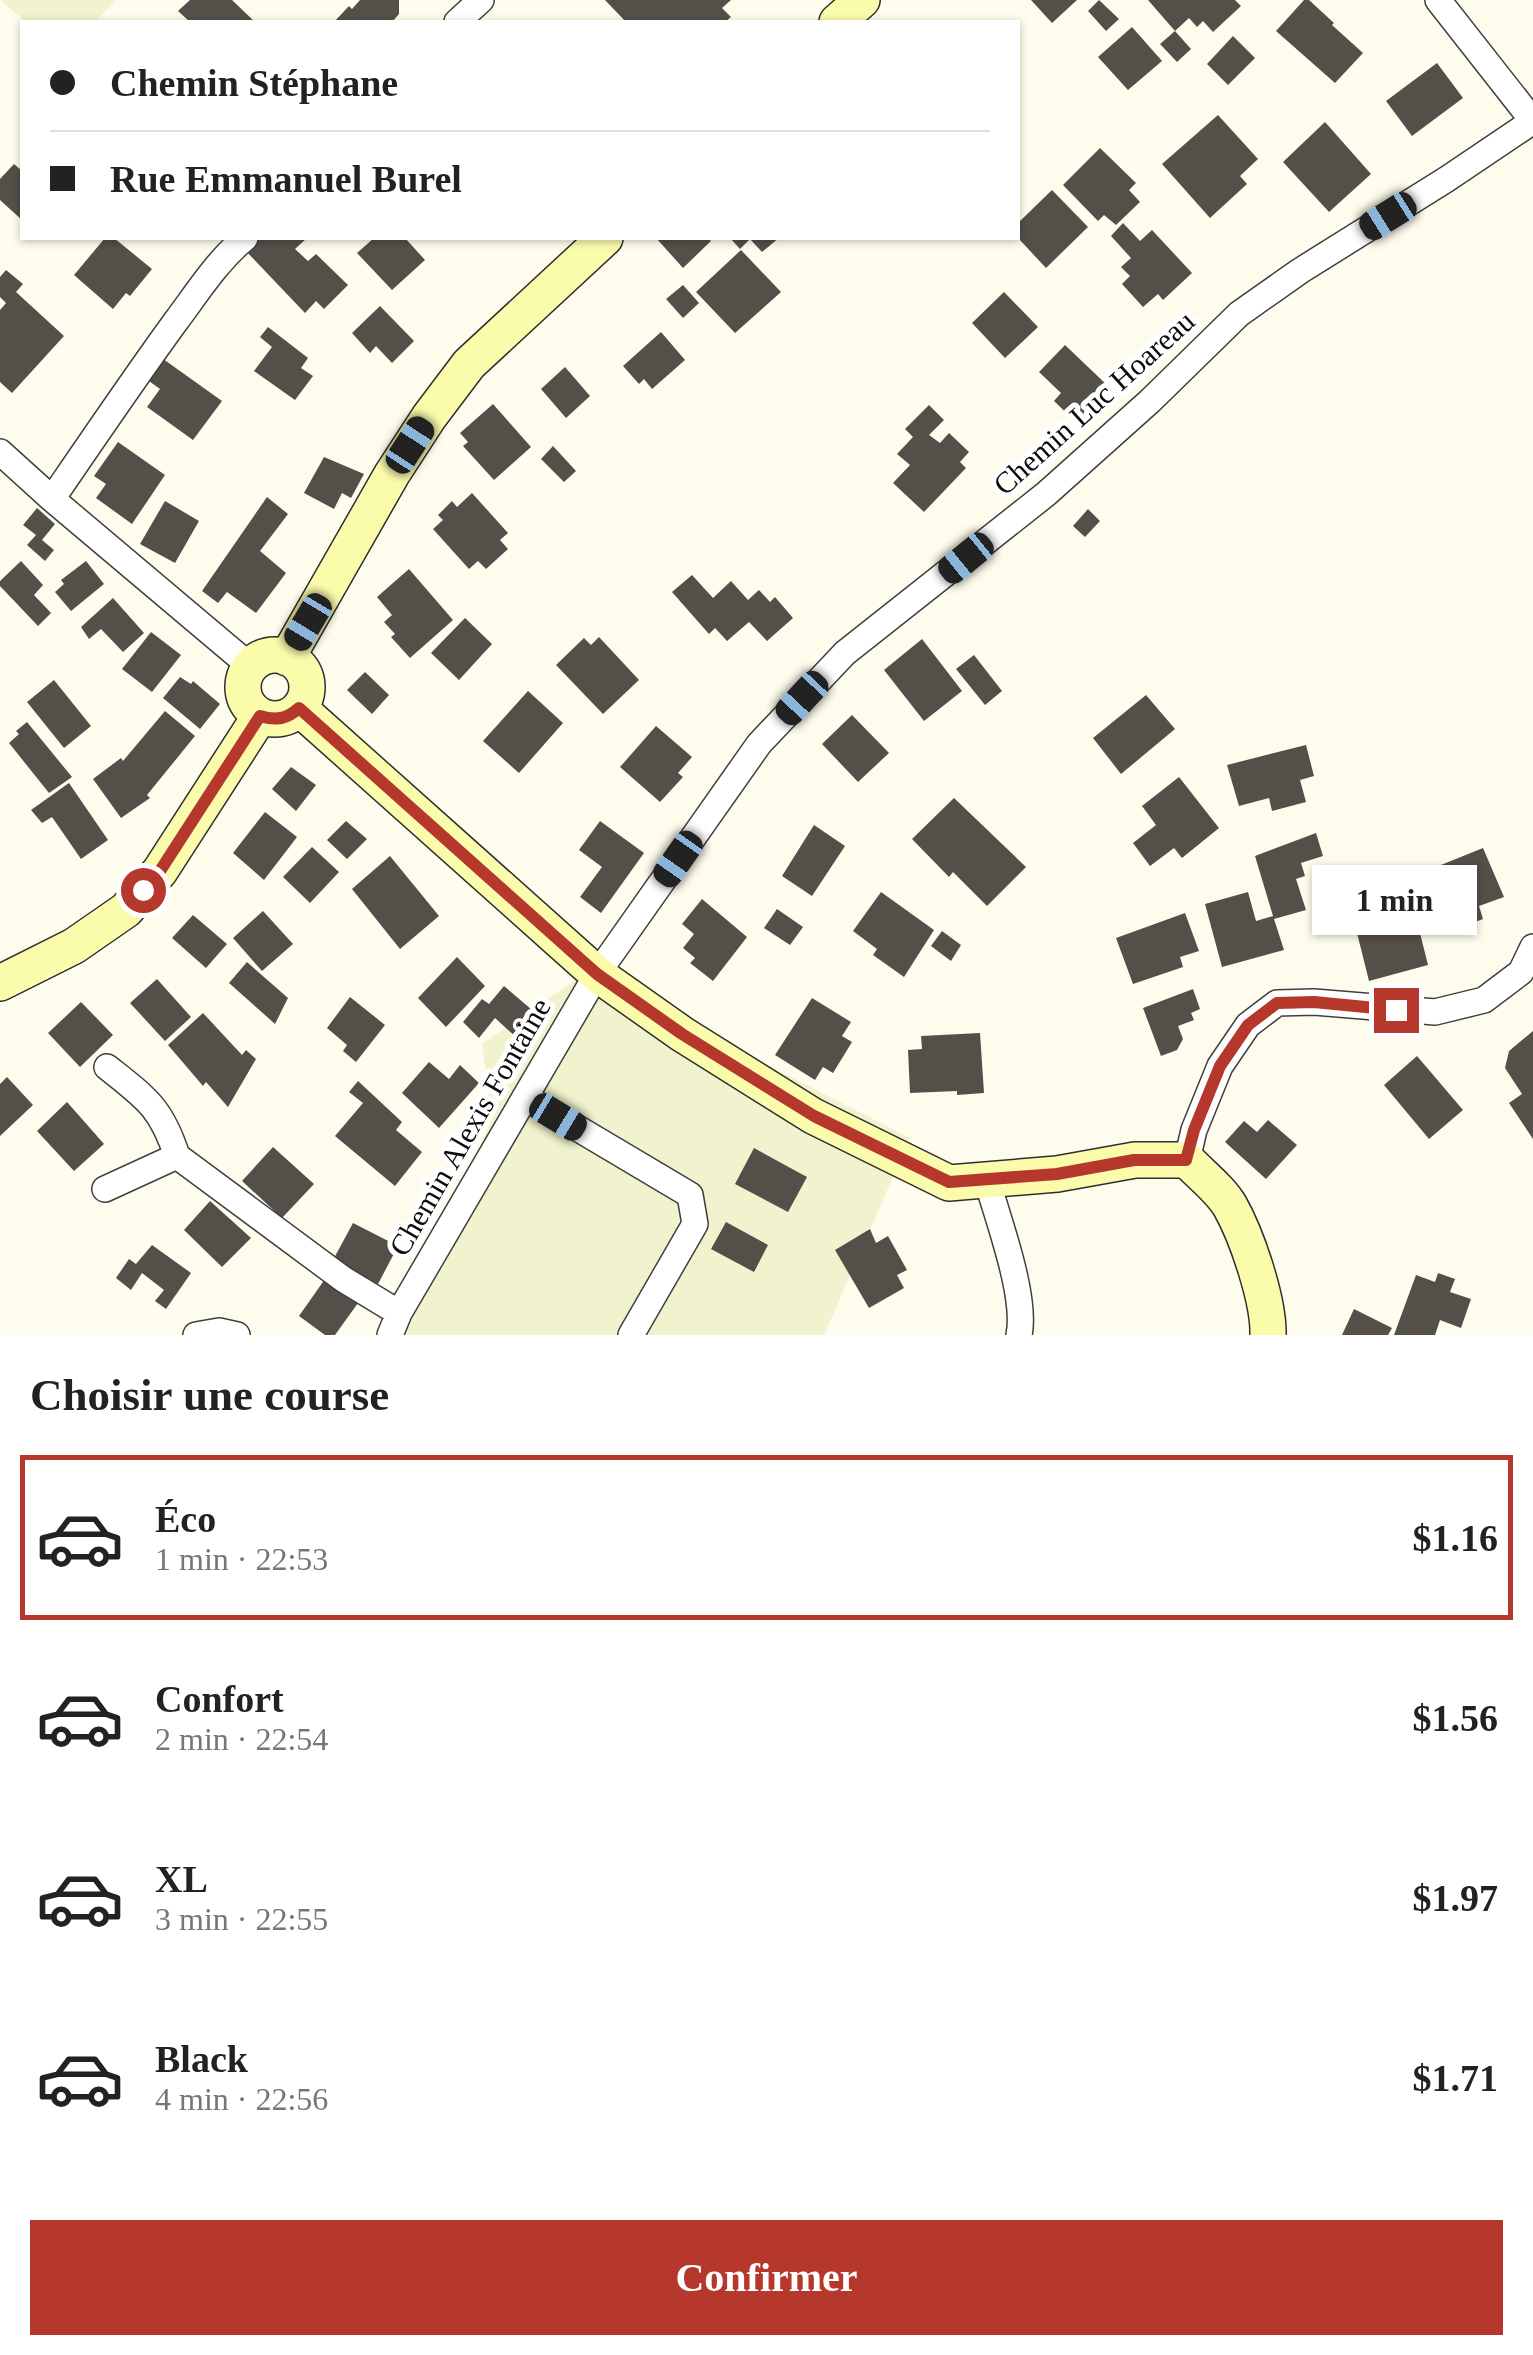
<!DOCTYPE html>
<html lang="fr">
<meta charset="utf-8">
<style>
body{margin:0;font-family:Georgia,serif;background:#f2f2f2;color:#222;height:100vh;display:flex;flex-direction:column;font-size:38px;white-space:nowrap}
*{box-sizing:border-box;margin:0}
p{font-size:32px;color:#767676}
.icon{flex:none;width:55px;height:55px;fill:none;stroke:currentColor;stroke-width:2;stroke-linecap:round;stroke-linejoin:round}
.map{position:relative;height:1335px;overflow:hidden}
.drawer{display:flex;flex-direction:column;background:#fff;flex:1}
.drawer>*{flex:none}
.guide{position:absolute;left:20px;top:20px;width:1000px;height:220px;border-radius:0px;box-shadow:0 2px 8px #0004;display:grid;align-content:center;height:220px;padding:0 30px;background:#fff}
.end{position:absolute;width:45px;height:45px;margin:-22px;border:12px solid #b6372b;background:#fff;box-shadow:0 0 0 5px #fff}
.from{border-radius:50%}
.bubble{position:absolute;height:70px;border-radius:0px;background:#fff;box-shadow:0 2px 8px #0004;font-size:32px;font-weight:700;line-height:70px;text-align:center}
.car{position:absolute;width:30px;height:60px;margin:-30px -15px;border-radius:12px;box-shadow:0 0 8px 2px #0007;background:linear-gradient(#222 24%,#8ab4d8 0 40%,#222 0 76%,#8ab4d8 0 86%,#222 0)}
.guide b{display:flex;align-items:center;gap:35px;height:95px;font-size:38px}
.guide b+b{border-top:2px solid #e0e0e0}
.guide i{width:25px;height:25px;background:#222}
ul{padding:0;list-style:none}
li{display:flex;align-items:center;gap:30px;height:165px;margin:0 20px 15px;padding:0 10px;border:5px solid transparent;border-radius:0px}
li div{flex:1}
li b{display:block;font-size:38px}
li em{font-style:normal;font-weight:700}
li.selected{border-color:#b6372b}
li>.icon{width:90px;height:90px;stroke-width:1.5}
h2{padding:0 30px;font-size:45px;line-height:120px}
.cta{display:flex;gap:20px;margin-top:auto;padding:20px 30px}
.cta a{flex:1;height:115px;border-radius:0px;background:#b6372b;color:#fff;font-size:40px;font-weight:700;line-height:115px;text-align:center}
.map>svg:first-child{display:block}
</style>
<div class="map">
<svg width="1533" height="1335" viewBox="0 0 1533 1335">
<rect width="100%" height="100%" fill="#fefded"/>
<path fill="#f1f3ce" d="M0,0H116L95,22H26Z
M587,972L910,1138L824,1335H392L406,1313L492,1119L482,1044Z"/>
<path fill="#554f49" d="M190,0H232L255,22H190L178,11Z
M360,0H399V14L392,22H334L349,6L352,9Z
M605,0H731L722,8L731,17L725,22H626Z
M1031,0H1077L1052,23Z
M1099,0L1119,19L1106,31L1088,11Z
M1148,0H1235L1241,6L1213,32L1203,21L1197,27L1189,18L1175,31L1191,49L1177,62L1160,44L1175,31Z
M1304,0H1309L1334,23L1332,25L1363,53L1335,83L1276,31Z
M1132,27L1162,61L1128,90L1098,57Z
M1233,36L1255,58L1228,85L1207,64Z
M1437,63L1463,98L1412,136L1386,101Z
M1218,115L1258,159L1240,176L1247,184L1210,218L1162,164Z
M1325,122L1371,174L1329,212L1283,162Z
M1100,148L1136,183L1129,190L1140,202L1116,225L1104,215L1098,221L1063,185Z
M14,164L22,171V220L0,200V179Z
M1052,190L1088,227L1046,268L1018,238V223Z
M1123,223L1140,241L1152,230L1192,273L1163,300L1158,294L1143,307L1122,284L1130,276L1121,267L1131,258L1111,236Z
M105,238H114L152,269L130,296L126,293L113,309L74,275Z
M258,238H307L295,249L308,261L316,254L348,285L324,309L316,301L305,313L245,250Z
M374,238H405L425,260L392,290L357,253Z
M659,238H708L711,241L683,268L657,239Z
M730,238H779L762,252L750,239L740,249Z
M741,250L781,292L735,333L696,292Z
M6,270L23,284L16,292L64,336L12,393L0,382V310L6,303L0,297V277Z
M683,285L699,303L683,318L666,299Z
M1004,292L1038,327L1005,358L972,323Z
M380,306L414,341L392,363L376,346L370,353L352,333Z
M268,327L308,358L301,368L313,376L295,400L254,371L272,347L260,337Z
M661,332L685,360L652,389L644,379L639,384L623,366Z
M1065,345L1108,386L1088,407L1097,416L1084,430L1054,401L1061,393L1039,372Z
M159,356L222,401L193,440L147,407L160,389L142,376Z
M565,367L590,396L566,418L541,389Z
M493,404L531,447L494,480L463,446L468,442L460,433Z
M929,405L944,420L929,435L940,443L949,433L969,452L960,462L966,468L924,512L893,483L910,465L897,454L913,437L905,429Z
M118,442L165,475L132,524L96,498L106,484L94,476Z
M553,446L576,471L564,482L541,459Z
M324,457L364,474L351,498L342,493L334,509L304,493Z
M472,493L508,533L500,540L508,549L486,569L478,561L469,569L433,529L443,520L438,515L452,501L457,507Z
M267,497L288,514L260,551L286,573L256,613L227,592L218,603L202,591Z
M165,501L199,521L175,563L140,544Z
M37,508L55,524L42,540L54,550L45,561L27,545L36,535L23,525Z
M1088,509L1100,521L1085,537L1073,526Z
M21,561L43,585L34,595L51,613L38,626L0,586V581Z
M86,561L104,584L71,611L55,592L64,584L61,580Z
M409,569L453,620L410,658L391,637L395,634L384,622L392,615L377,597Z
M692,575L713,598L731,581L748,600L759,590L770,602L775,597L793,618L767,641L749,622L727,641L715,628L709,634L672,592Z
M113,598L144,633L123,652L101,629L89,639L81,627Z
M465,618L492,644L459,680L431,653Z
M151,632L181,655L152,692L122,669Z
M599,637L639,680L603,714L556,665L584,638L591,645Z
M922,639L962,691L924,721L884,670Z
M974,655L1002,691L985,705L956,669Z
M365,672L389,695L372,714L347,690Z
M180,677L191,684L193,681L220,704L200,729L163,698Z
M54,680L91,726L64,748L27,702Z
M528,691L563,723L519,773L483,741Z
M1146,695L1175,729L1121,774L1093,738Z
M165,711L195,736L147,795L150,798L121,818L93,779L121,758L123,761Z
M852,715L889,753L858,782L822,744Z
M27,722L72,777L49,793L9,743L19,734L16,731Z
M656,726L692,757L678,773L683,777L660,802L620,767Z
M1306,745L1314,776L1300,780L1306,802L1272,811L1269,798L1239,806L1227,765Z
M291,767L316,785L296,811L272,789Z
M1179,777L1219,828L1182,858L1174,848L1150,866L1133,843L1156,825L1142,806Z
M69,783L108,840L81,859L52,817L42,823L31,810Z
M954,798L1026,867L987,906L953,872L949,877L912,839Z
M265,812L297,837L264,880L233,853Z
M346,821L367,839L347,859L327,840Z
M600,821L644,853L601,913L580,897L602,867L579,850Z
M814,825L845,846L812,896L782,876Z
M1316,833L1323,856L1301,863L1305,876L1296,879L1306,910L1274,919L1284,950L1222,967L1205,904L1248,892L1256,921L1273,916L1255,856Z
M312,847L339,872L310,903L283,877Z
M1483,848L1504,897L1479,906L1483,919L1460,928L1436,867Z
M390,856L439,916L400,949L352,889Z
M881,892L934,930L904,977L873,955L877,949L853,931Z
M702,899L747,937L713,981L690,963L695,958L683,948L694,934L682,924Z
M777,909L803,927L790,945L764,928Z
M1414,909L1428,965L1369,981L1355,925Z
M263,911L293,944L262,971L233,938Z
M1185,913L1199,951L1180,957L1183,967L1133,984L1116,938Z
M193,915L227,944L206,968L172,938Z
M942,931L961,945L951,961L931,946Z
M457,957L485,986L446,1027L418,998Z
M247,962L288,998L275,1024L229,983Z
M157,979L191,1017L165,1041L130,1003Z
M504,986L538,1015L522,1033L531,1041L509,1066L501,1057L518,1039L495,1018L479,1038L463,1022L482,999L489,1004Z
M1193,989L1200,1009L1191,1013L1194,1020L1178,1026L1183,1039L1177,1050L1161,1056L1143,1008Z
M350,997L385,1025L356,1062L343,1051L347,1045L327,1028Z
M812,998L851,1022L842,1036L852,1042L833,1073L823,1067L815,1080L775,1055Z
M81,1002L113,1035L80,1067L48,1033Z
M203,1013L242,1055L246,1050L256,1059L228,1107L206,1082L203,1086L168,1045Z
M1533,1031V1139L1509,1103L1522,1094L1505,1068L1509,1051Z
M980,1033L984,1093L957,1095V1091L910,1093L908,1050L922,1049L921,1036Z
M1417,1056L1463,1110L1429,1139L1384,1085Z
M429,1062L449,1079L460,1065L479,1083L439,1128L402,1093Z
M7,1077L33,1105L0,1136V1084Z
M358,1081L402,1122L396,1130L422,1152L395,1186L335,1136L363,1103L349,1092Z
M67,1102L104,1144L74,1171L37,1131Z
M1268,1120L1297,1145L1266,1179L1225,1142L1244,1121L1257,1132Z
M273,1147L314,1184L282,1218L242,1181Z
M754,1148L807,1177L788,1212L735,1184Z
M210,1201L251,1238L222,1267L184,1230Z
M726,1222L768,1245L754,1272L711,1249Z
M353,1223L398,1246L378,1284L333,1260Z
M870,1229L876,1243L888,1236L907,1270L897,1275L904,1288L869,1308L835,1250Z
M152,1245L191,1273L166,1309L155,1301L164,1290L142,1273L131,1290L116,1278L129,1259L136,1264Z
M1438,1273L1455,1279L1450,1292L1471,1299L1461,1328L1440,1320L1435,1335H1394L1416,1275L1435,1282Z
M325,1279L358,1303L335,1335H325L299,1316Z
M1354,1309L1392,1328L1388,1335H1342Z"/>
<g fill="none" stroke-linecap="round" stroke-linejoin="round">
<g stroke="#3f3f3f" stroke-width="28">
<path id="minor" d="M1438,0L1533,121
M457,22L481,0
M0,452L52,499L250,666
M52,499C93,439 133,380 176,321C197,293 217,261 245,238
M107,1067C146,1098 161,1107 177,1156
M525,1097L690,1195L695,1224L631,1335
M1187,1160L1194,1130L1220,1066L1248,1025L1277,1003L1314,1002L1435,1012L1484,1000L1521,972L1533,947
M987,1180C998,1220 1027,1296 1019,1335
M105,1189L177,1156L343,1279L399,1313
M196,1335L219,1331L237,1335
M390,1335L399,1313L597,974L759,744L845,653L1046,494L1150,401L1239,314L1300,271L1447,179L1533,121"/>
</g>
<g stroke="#2e2e2e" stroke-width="38">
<path id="secondary" d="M837,22L862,0
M243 687a32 32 0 1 1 64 0a32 32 0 1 1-64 0Z
M287,658L392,474L429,417L469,364L605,238
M299,708L597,974L682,1034L813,1116L949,1183L1057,1174L1135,1160H1187C1200,1174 1220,1189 1230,1206C1247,1236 1269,1301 1268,1335
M0,983L74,946L126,910L160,871L260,716"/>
</g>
<use href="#minor" stroke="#fff" stroke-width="25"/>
<use href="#secondary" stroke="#fafbab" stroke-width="35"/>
</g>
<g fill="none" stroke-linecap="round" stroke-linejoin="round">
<path stroke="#b6372b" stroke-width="12" d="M143,890L160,871L260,716C276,721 287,719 299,708L597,974L682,1034L814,1116L949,1182L1057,1174L1134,1160H1186L1194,1130L1220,1066L1248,1025L1277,1003L1314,1002L1396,1010"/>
</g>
<g text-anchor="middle" stroke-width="10" stroke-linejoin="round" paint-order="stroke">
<g font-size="30" fill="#0c0c0c" stroke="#fff">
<text transform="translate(1094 403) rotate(-42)" y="10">Chemin Luc Hoareau</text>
<text transform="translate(470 1127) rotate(-60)" y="10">Chemin Alexis Fontaine</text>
</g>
</g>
</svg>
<i class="end from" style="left:143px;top:890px"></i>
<i class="end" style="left:1396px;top:1010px"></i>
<div class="bubble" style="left:1312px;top:865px;width:165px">1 min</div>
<i class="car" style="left:1388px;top:216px;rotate:238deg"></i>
<i class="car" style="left:410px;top:445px;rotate:33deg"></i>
<i class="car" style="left:966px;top:558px;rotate:231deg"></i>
<i class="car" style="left:308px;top:622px;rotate:211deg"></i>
<i class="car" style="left:802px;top:698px;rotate:223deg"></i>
<i class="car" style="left:678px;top:859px;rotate:215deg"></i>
<i class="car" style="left:558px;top:1117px;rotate:121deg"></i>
<div class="guide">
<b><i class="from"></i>Chemin Stéphane</b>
<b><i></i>Rue Emmanuel Burel</b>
</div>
</div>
<section class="drawer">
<h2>Choisir une course</h2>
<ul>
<li class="selected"><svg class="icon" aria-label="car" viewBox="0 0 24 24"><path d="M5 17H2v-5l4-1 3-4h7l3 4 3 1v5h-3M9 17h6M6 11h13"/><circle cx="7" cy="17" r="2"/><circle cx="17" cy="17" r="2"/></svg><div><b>Éco</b><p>1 min · 22:53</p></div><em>$1.16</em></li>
<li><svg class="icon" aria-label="car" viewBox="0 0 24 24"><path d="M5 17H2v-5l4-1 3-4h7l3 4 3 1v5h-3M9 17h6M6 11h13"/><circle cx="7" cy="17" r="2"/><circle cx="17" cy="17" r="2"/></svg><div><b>Confort</b><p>2 min · 22:54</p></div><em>$1.56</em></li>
<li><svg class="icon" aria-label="car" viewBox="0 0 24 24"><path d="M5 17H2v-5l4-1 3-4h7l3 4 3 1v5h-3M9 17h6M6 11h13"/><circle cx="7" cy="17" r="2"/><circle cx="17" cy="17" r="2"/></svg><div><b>XL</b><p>3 min · 22:55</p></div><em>$1.97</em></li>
<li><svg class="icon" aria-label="car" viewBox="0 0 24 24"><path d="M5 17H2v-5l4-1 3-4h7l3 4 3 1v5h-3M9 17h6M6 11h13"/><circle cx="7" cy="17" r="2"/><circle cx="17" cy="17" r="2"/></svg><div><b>Black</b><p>4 min · 22:56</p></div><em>$1.71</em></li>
</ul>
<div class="cta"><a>Confirmer</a></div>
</section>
